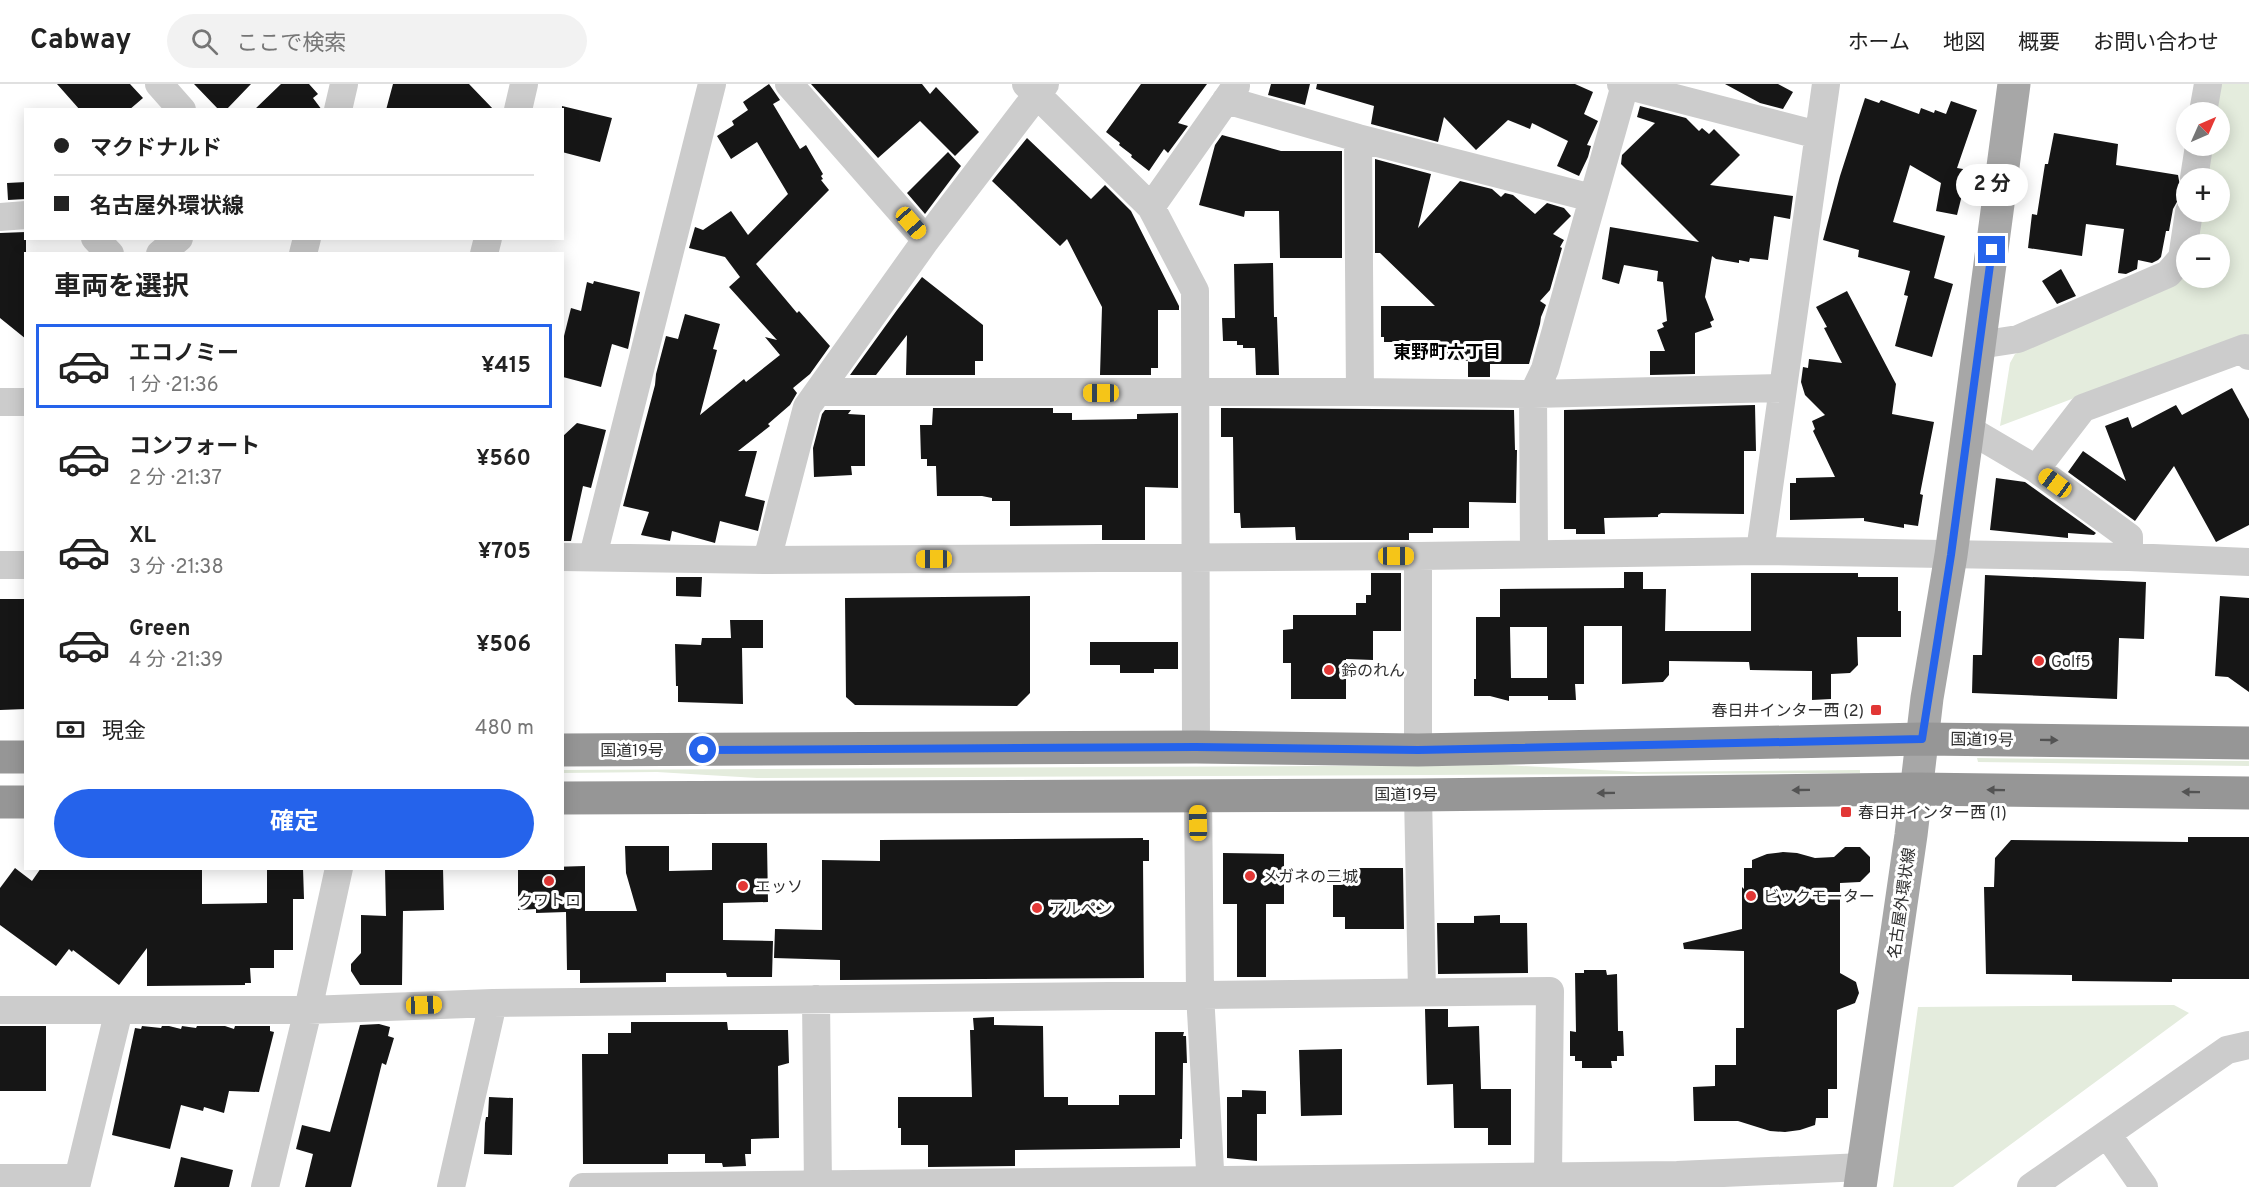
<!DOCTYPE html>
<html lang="ja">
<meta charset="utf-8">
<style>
body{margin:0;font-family:Overpass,"Noto Sans JP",sans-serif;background:#f2f2f2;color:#222;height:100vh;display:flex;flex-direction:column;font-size:22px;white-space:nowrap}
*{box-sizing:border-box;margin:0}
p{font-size:20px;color:#767676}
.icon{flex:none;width:33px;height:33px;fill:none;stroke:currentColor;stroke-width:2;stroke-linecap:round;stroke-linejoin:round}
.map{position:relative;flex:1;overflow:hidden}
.details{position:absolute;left:24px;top:168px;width:540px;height:618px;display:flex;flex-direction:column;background:#fff;border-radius:0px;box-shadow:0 3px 15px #0003}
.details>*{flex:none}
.banner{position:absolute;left:24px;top:24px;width:540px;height:132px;border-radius:0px;box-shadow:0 3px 15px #0003;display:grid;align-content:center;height:132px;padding:0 30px;background:#fff}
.needle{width:39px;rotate:45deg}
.tools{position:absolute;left:2176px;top:18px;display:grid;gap:12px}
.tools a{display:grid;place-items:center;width:54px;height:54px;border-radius:50%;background:#fff;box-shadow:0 3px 15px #0003;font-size:30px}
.end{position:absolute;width:27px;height:27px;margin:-14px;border:8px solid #2563eb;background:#fff;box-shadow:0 0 0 3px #fff}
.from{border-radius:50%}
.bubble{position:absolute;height:42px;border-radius:21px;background:#fff;box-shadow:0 3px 15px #0003;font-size:20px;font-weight:700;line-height:42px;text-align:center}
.car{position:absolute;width:18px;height:36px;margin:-18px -9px;border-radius:8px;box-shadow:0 0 4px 2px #0007;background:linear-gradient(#f5c518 24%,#345 0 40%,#f5c518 0 76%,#345 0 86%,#f5c518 0)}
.banner b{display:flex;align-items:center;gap:21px;height:57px;font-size:22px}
.banner b+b{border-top:2px solid #e0e0e0}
.banner i{width:15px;height:15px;background:#222}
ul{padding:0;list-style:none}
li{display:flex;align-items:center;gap:18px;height:84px;margin:0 12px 9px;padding:0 18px;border:3px solid transparent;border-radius:0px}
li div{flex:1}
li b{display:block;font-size:22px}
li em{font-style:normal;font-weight:700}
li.active{border-color:#2563eb}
li>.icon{width:54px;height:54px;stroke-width:1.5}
h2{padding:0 30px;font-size:27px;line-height:72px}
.pay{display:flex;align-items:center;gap:15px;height:66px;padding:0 30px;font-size:22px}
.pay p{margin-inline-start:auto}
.primary-button{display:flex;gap:12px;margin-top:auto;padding:12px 30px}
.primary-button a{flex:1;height:69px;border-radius:36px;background:#2563eb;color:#fff;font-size:24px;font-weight:700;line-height:69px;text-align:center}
header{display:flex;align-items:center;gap:36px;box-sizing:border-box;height:84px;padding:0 30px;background:#fff;border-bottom:2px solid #e0e0e0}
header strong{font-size:28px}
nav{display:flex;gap:33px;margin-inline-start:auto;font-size:21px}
.search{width:420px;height:54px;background:#f2f2f2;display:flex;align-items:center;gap:15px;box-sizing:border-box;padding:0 21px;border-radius:33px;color:#767676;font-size:22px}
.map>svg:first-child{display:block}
</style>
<header>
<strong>Cabway</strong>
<div class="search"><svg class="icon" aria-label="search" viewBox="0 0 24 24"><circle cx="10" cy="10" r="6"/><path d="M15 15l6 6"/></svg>ここで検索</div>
<nav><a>ホーム</a><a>地図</a><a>概要</a><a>お問い合わせ</a></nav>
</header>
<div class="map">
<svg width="2249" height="1103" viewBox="0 0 2249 1103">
<rect width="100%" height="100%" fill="#fff"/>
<path fill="#e4ecdd" d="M2220,0H2249V258L2244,250L2000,342L2010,279L2015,270L2187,193L2220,194V160H2197L2202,128H2220V94H2207L2212,62H2220V28H2216Z
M1977,674L2249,677V682L1978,678Z
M1504,681L1638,688L1860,686V689L757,694L657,688L563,689L562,686Z
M2174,921L2189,929L1953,1103H1893L1918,923Z"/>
<path fill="#161616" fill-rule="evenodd" d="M57,0H130L143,14L129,26H80Z
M194,0H251L226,26H219Z
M281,0H309L318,10L313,14L322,26H254Z
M393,0H469L494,26H386Z
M769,0L780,16L773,20L800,65L806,61L823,90L821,92L823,95L821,96L829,106L756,180L797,229L799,227L830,262L810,290L793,304L797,309L790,321L768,340L770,342L738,367H757L745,412L765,417L758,447L720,437L715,459L672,447L670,457L641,451L649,428L623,422L655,301L656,290L666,252L678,255L685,230L720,240L713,265L717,266L700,331L744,295L746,298L780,271L765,253L777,256L729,203L740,193L725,173L689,164L695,143L703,146L731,127L748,151L788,110L757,58L731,75L717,52L734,41L732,37L748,26L743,18Z
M811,0H922L930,10L936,3L979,48L955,72L920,37L878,74Z
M1141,0H1207L1178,39L1188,42L1168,69L1164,65L1149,87L1131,73L1132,71L1119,61L1120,59L1106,48Z
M1271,0H1310L1305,21L1268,11Z
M1317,0H1575L1593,8L1584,30L1598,37L1587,61L1591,62L1588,73L1579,92L1557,82L1568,57L1532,39L1530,45L1508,36L1476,66L1444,33L1438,58L1371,40L1374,22L1316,5Z
M1725,0H1778L1793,8L1783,25L1760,19Z
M1865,14L1879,19L1881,16L1919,30L1921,24L1934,29L1935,26L1946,30L1951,17L1977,26L1957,84L1963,85L1962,90L1967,91L1957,131L1936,127L1941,99L1910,81L1893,138L1945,152L1934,194L1953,200L1932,273L1895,262L1908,212L1904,211L1910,187L1858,173L1859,166L1823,156L1840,92Z
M562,22L612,34L600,78L562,68Z
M1640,22L1686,34L1699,47L1702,44L1709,50L1714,45L1740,71L1710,101L1793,112L1790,135L1774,132L1768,176L1750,174L1749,178L1739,176V179L1716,175L1712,172L1705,213L1714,236L1710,238L1712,243L1695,249V290L1650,291V267H1665L1657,246L1664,243L1662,239L1667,237L1663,198L1657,197L1658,187L1624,181L1619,200L1602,195L1610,143L1699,158L1621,80L1622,71L1655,39L1637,33Z
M2054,49L2118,60L2116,81L2178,91L2180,102L2178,116L2173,125L2169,147H2166L2161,173L2158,176L2152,179L2138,176L2137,185L2126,190L2118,189L2124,145L2086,140L2082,172L2028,164L2032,130L2037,131L2045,80H2048Z
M1222,51L1281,67H1342V174H1280L1279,127H1245L1244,133L1199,121L1215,61Z
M1027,54L1091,115L1105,101L1131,127L1179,222V226H1158V284H1151V291H1100L1102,223L1067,155L1060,162L992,97Z
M948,68L961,82L925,130L907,109Z
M1375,75L1431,90L1418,144L1460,97L1492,105L1501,113L1505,109L1513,111L1535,130L1547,119L1564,124L1571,132L1553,150L1564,156L1560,163L1562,164L1550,206L1540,217L1546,221L1541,233L1540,240L1529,280H1490V293H1468V277L1425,273V258H1384V253H1381V222H1435L1380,169H1375Z
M26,98V115L8,116L7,99Z
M26,148V255L0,234V149Z
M1273,179L1274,233H1277L1279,291H1256L1255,264H1243V261H1237V257H1223L1222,234H1235L1234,180Z
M2061,185L2076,212L2057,220L2042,197Z
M922,193L983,241V277H975V291H906L907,251L876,291H850L897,226Z
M594,197L640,208L628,265L612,260L601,303L563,293V256L571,224L581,227L587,198L593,200Z
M1847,207L1896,300L1892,330L1934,338L1920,410L1923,411L1918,442L1904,440V444L1864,437V434L1790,436V399H1796V394L1835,393L1813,347L1815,345L1812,337L1825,331L1805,311L1801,298L1803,283L1808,284L1809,275L1842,279L1824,244L1827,243L1816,223Z
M2232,304L2249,335V441L2216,458L2174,382L2135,437L2068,388L2083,367L2126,397L2105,342L2128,333L2132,344L2176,321L2182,331Z
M1755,321L1756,367H1744V430L1661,429L1658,431V433L1604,434L1605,450H1576V445H1564V326Z
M933,324H1053V329H1072V336L1137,335V330L1178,329V404L1145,403V456H1102V441L1010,442V417H992V414L982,412H937L936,382H927V375H921L920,341H932Z
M1221,324L1514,326L1515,366H1517L1516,419L1469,418V444H1433V449H1409V456H1296L1295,443L1241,444L1240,429H1234L1233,353H1221Z
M825,326H851L848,330L865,331V382H851L852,391L814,393L813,364L822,330Z
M577,339L606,346L591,404L583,402L571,457H562V353Z
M1996,394L2025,398L2096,449L2094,451L2068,449V454L1990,446Z
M1624,488H1643V505H1666L1665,547H1751V489H1858V493H1898V527H1901V553H1857L1858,581L1850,589L1831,590V615L1812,616V587L1750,586L1749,578L1669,577V591L1663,598L1622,600V542H1584V600H1575L1576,616H1548V612H1509V617L1490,612H1474V595H1476V533H1500V505L1624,504ZM1510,543H1547V594H1511Z
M1371,489H1401V547H1373V576L1346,575V615H1291V579H1283V546L1293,545V531H1356V519H1366V511H1371Z
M1985,491L2146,498L2144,555L2119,554L2117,615L1972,609L1973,571H1982Z
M676,493H702L701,513L676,512Z
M1030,512V609L1017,622L855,621L846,613L845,514Z
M2220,512L2249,514V608L2228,593L2215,592Z
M0,515H26V625L0,626Z
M730,536H763V564H742L743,620L678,618V602H676L675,560L701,561L702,554H731Z
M1090,558H1178V585H1154V589H1120V581H1090Z
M2188,753H2249V895H2172V898L2072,897V891L1986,890L1984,803H1994L1995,774L2011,756L2188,758Z
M1143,754V756H1149V777H1143L1144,894L840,896V876L774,874L775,845L822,846V776L880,777V756Z
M712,759H767L768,818L723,819V856L773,857L772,893H727L726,889H666V898L580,899V886H567L566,828L536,829V825L518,826V784L585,782V827H637L626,789L625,762H669V787L712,786Z
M1845,763H1860L1870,773V788L1860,798L1840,799V889L1856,898L1859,909L1855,919L1837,926V1005H1828V1034H1816L1815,1041L1800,1046L1785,1048L1770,1047L1738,1037H1694L1693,1003L1715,1002V981H1736V944H1744V867L1684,865L1683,859L1742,845V803L1744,805V784H1752V776L1767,770L1783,768L1797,769L1815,774L1834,773Z
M1223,769L1284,770V820H1266V893H1237V820H1223Z
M15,784L32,797L41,784H202V820L267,819V784H303L304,815H293V866H274V884H250L251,899H245V901L147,902V864L119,901L73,866L72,868L69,865L56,882L0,841V804Z
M385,784H443L444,826L403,827L402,901H360L351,887V880L361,869V831L386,832Z
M1333,784H1403L1404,845H1345V833H1333Z
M1500,831V839H1527L1528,889L1438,890L1437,839H1474V832Z
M1584,886H1606L1607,891L1617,890L1618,947H1623L1624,972H1617V977H1611L1612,984H1582V977H1575V972H1570V947L1576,948L1575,889H1584Z
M1425,925H1448V943L1479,942L1481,1005H1511V1061H1488V1044H1454L1453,1000L1427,1001Z
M994,933V941L1043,942L1044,1013H1068V1021H1119V1011H1155V948H1184L1183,952H1186L1187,979H1183L1182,1055H1180V1064L1015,1066V1082L928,1083V1061H901V1044H898V1013H972L970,946H974L973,934Z
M631,938H727L728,946H788L789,979L778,982L779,1054L751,1055V1070H745L746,1082L723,1083L722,1079H705V1070H668V1080H583L582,970H608V949H631Z
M379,940L390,943L388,952L394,954L386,981L382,979L351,1103H305L313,1070L296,1065L302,1041L330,1048L360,941Z
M0,942H46V1007H0Z
M142,942L161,944L162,942H169L181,945L182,942L196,944L197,942H225L234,945L235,942H270V947L274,948L259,1008L229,1007L224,1029L204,1023L203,1027L181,1021L170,1065L112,1051L135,944L141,945Z
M1342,965V1031L1301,1032L1299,966Z
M1242,1006L1266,1007V1030H1257V1077L1227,1074V1013H1242Z
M489,1013L513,1014L512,1071L484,1070L485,1039L486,1033H488Z
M181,1073L233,1086L229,1103H174Z"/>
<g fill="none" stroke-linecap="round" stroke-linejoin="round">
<path stroke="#ccc" stroke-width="28" d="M159,0L182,26
M789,0L926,156
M1026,0L1151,123L1195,207L1196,663
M1621,0L1818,51
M1226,16L1358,54L1592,114
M338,26L344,0
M518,26L524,0
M2203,28L2208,0
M1358,54L1360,308
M2194,94L2199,62
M1151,123L1236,2
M0,133L26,131
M95,154L110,170
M160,170L179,154
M303,170L307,154
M484,170L488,154
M1979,261L2018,255L2168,190L2182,174L2189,128
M818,308H1360L1533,310L1782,304
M0,318H26
M1968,345L2036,385L2129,453V473
M2036,385L2083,324L2245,264L2249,272
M1760,467L1826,0
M1534,470L1533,310L1545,285L1625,1
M593,472L712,0
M1418,472V666
M562,473L767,476L1418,472L1760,467L2129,473L2249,478
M767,476L807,323L926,156L1045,0
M0,481H26
M1198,711L1200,910L1211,1103
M1418,711L1422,908
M816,915L818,1103
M0,926H308L493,919L1550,907L1548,1091
M2107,1050L2144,1103
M0,1094H78
M76,1103L119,926
M265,1103L308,926L339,784
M451,1103L493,919
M583,1103L1677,1091L1863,1083
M2031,1103L2227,966L2249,961"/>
<path stroke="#a7a7a7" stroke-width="33" d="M1860,1103L1911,751L1927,614L1951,471L1968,345L2014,0"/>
<path stroke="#969696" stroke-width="33" d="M562,666L1196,663L1418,666L1922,655L2249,659
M0,673H26
M562,714L1418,711L1916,705L2249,709
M0,718H26"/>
</g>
<defs><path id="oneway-solid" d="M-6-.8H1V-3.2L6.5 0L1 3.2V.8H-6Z" transform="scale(1.5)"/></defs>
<g fill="#535353">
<use href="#oneway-solid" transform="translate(2049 656) rotate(1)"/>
<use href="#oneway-solid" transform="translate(1801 706) rotate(179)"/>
<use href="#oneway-solid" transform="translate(1996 706) rotate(-179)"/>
<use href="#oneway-solid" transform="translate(2191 708) rotate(-179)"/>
<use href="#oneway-solid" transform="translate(1606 709) rotate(179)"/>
</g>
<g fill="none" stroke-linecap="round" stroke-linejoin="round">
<path stroke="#2563eb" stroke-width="8" d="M703,666L1196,663L1418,666L1922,655L1951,471L1992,166"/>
</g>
<g fill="#e23735" stroke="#fff" stroke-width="2">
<circle cx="2039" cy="577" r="6"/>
<circle cx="1329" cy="586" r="6"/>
<rect x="1870" y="620" width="12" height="12" rx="3"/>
<rect x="1840" y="722" width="12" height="12" rx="3"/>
<circle cx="1250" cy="792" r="6"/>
<circle cx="549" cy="797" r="6"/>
<circle cx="743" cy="802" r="6"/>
<circle cx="1751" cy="812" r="6"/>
<circle cx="1037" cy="824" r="6"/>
</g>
<g text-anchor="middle" stroke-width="6" stroke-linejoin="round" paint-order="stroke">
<g font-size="16" fill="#2f2f2f" stroke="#fff" text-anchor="start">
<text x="2051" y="583">Golf5</text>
<text x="1341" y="592">鈴のれん</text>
<text x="1864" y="632" text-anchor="end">春日井インター西 (2)</text>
<text x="1858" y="734">春日井インター西 (1)</text>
<text x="1262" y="798">メガネの三城</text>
<text x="755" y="808">エッソ</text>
<text x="1763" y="818">ビックモーター</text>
<text x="549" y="822" text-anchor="middle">クワトロ</text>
<text x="1049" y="830">アルペン</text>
</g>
<g font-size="16" fill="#2f2f2f" stroke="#fff">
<text transform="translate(1982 655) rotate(1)" y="6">国道19号</text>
<text x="632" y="672">国道19号</text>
<text x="1406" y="716">国道19号</text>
<text transform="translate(1901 819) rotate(-82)" y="6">名古屋外環状線</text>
</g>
<g font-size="18" font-weight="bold" fill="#000" stroke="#fff">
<text x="1447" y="274">東野町六丁目</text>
</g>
</g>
</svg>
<div class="tools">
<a><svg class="needle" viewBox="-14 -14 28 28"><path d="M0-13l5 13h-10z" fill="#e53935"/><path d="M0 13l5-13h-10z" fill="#767676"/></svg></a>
<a>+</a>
<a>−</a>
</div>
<i class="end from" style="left:703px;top:666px"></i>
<i class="end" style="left:1992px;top:166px"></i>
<div class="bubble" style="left:1956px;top:80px;width:72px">2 分</div>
<i class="car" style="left:911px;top:139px;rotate:139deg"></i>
<i class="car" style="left:1101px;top:309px;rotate:270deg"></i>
<i class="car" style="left:2055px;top:399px;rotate:306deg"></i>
<i class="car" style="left:1396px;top:472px;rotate:90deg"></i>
<i class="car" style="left:934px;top:475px;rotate:270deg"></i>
<i class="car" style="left:1198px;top:739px;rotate:359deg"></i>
<i class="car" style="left:424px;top:921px;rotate:88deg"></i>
<div class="banner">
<b><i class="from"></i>マクドナルド</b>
<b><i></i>名古屋外環状線</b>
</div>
<section class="details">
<h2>車両を選択</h2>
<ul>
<li class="active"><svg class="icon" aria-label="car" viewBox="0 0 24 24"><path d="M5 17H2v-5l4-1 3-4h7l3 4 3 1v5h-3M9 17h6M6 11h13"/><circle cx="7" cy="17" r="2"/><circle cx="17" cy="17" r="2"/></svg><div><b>エコノミー</b><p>1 分 · 21:36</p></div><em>¥415</em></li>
<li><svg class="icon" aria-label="car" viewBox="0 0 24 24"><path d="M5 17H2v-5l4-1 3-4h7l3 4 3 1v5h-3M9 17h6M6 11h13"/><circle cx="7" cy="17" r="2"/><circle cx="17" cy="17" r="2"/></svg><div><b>コンフォート</b><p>2 分 · 21:37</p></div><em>¥560</em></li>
<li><svg class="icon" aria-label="car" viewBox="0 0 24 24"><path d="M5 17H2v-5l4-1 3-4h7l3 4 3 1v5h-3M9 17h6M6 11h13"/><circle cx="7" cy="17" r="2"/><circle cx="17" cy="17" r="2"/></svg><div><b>XL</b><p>3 分 · 21:38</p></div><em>¥705</em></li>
<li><svg class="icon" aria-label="car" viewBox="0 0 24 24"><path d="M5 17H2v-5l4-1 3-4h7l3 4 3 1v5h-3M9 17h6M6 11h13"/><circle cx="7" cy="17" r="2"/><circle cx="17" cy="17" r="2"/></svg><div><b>Green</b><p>4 分 · 21:39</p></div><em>¥506</em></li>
</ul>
<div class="pay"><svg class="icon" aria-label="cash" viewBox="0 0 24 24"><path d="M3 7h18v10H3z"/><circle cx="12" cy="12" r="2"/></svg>現金<p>480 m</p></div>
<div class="primary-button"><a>確定</a></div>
</section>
</div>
